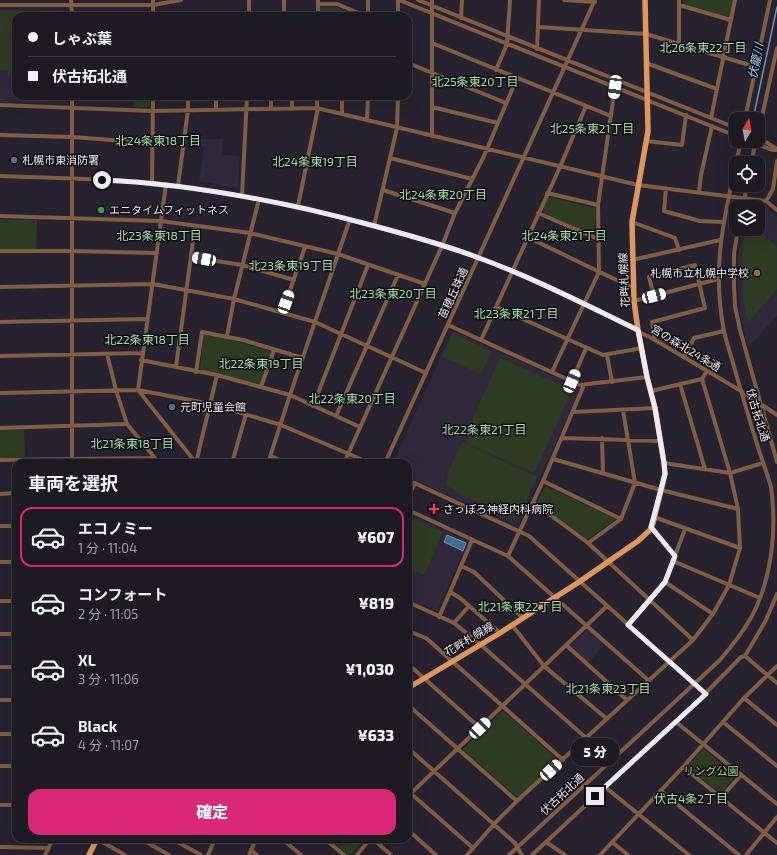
<!DOCTYPE html>
<html lang="ja">
<meta charset="utf-8">
<style>
body{margin:0;font-family:"Exo 2","Noto Sans JP",sans-serif;background:#2a2730;color:#f1f3f6;height:100vh;display:flex;flex-direction:column;font-size:15px;white-space:nowrap}
*{box-sizing:border-box;margin:0}
p{font-size:13px;color:#a0a1a6}
.icon{flex:none;width:22px;height:22px;fill:none;stroke:currentColor;stroke-width:2;stroke-linecap:round;stroke-linejoin:round}
.map{position:relative;flex:1;overflow:hidden}
.drawer{position:absolute;left:12px;top:459px;width:400px;height:384px;display:flex;flex-direction:column;background:#1d1a23;border-radius:12px;box-shadow:0 4px 16px #0002,0 0 0 1px #3b3841}
.drawer>*{flex:none}
.banner{position:absolute;left:12px;top:12px;width:400px;height:88px;border-radius:12px;box-shadow:0 4px 16px #0002,0 0 0 1px #3b3841;display:grid;align-content:center;height:88px;padding:0 16px;background:#1d1a23}
.needle{width:26px;rotate:10deg}
.buttons{position:absolute;left:729px;top:112px;display:grid;gap:8px}
.buttons a{display:grid;place-items:center;width:36px;height:36px;border-radius:8px;background:#1d1a23;box-shadow:0 4px 16px #0002,0 0 0 1px #3b3841;font-size:20px}
.end{position:absolute;width:18px;height:18px;margin:-9px;border:5px solid #edeaf3;background:#111;box-shadow:0 0 0 2px #111}
.from{border-radius:50%}
.bubble{position:absolute;height:28px;border-radius:12px;background:#1d1a23;box-shadow:0 4px 16px #0002,0 0 0 1px #3b3841;font-size:13px;font-weight:800;line-height:28px;text-align:center}
.car{position:absolute;width:12px;height:24px;margin:-12px -6px;border-radius:5px;box-shadow:0 0 3px 1px #0007;background:linear-gradient(#fff 24%,#345 0 40%,#fff 0 76%,#345 0 86%,#fff 0)}
.banner b{display:flex;align-items:center;gap:14px;height:38px;font-size:15px}
.banner b+b{border-top:1px solid #3b3841}
.banner i{width:10px;height:10px;background:#f1f3f6}
ul{padding:0;list-style:none}
li{display:flex;align-items:center;gap:12px;height:60px;margin:0 8px 6px;padding:0 8px;border:2px solid transparent;border-radius:12px}
li div{flex:1}
li b{display:block;font-size:15px}
li em{font-style:normal;font-weight:800}
li.selected{border-color:#db2777}
li>.icon{width:36px;height:36px;stroke-width:1.5}
h2{padding:0 16px;font-size:18px;line-height:48px}
.action{display:flex;gap:8px;margin-top:auto;padding:8px 16px}
.action a{flex:1;height:46px;border-radius:12px;background:#db2777;color:#fff;font-size:16px;font-weight:800;line-height:46px;text-align:center}
.map>svg:first-child{display:block}
</style>
<div class="map">
<svg width="777" height="855" viewBox="0 0 777 855">
<rect width="100%" height="100%" fill="#27222f"/>
<path fill="#30293c" d="M0,9L67,10V16H16V96H67V104L0,102Z
M199,139H223L222,155L240,156L238,187L226,186L199,181L204,147L197,145Z
M748,202L763,204L777,217V316L750,345H748L740,314L738,287V259L742,229H758V207H747Z
M454,331L579,388L580,390L518,524L516,525L408,477V463H393L452,332Z
M408,513L468,541L437,611L408,598Z
M588,629L605,644L588,663L570,647Z"/>
<path fill="#2d3b22" d="M683,0H734L731,16L729,17L684,4Z
M321,7H337L358,16H320V8Z
M54,10V16H16V76H8V70H0V11Z
M133,96H150V106L148,107H133Z
M551,197L594,208L596,209L595,234L593,236L544,213L543,210L548,198Z
M0,219L37,220L36,249H0Z
M745,230L760,232L777,247V289L748,323L744,301L741,263Z
M453,333L492,351L481,374L442,356Z
M205,334L225,338L270,351L271,352L260,384L200,370L203,335Z
M500,358L572,390L536,470H535L534,473L466,443L470,434L467,432Z
M0,430H24L25,457L0,458Z
M462,442L537,477L517,520L455,492V490L445,485L448,478L446,477Z
M545,486L614,518V521L588,539H586L538,504L537,502Z
M408,516L443,532L424,575L408,568Z
M502,711H504L558,760V761L519,798L517,797L463,750L464,748Z
M704,749L736,776L721,794L687,767L702,750Z
M330,839H364L351,855H348Z"/>
<path fill="#3e6e90" stroke="#7293ae" d="M447,535L466,543L463,551L444,542Z"/>
<g fill="none" stroke-linecap="round" stroke-linejoin="round">
<path stroke="#7293ae" stroke-width="1.5" d="M753,119L777,7"/>
<path stroke="#815e43" stroke-width="4" d="M71,0L72,16
M153,0V16
M284,0V16
M399,0L736,136
M418,0L736,128
M564,0L595,2
M679,0V44
M318,4H337L366,16
M0,5H153L181,0
M679,5L731,20
M249,16V0
M318,16V0
M368,16V0
M398,16V0
M461,18L462,0
M539,27L646,34L756,67
M432,43L611,116
M537,49L539,0
M408,63L506,103
M646,63L717,89
M496,70L507,44L510,0
M216,96V109
M0,105L153,111L317,108L638,185L766,201L777,210
M432,107L498,123
M292,108V96
M317,108V96
M271,109V96
M342,114V96
M711,118L735,0
M745,119L770,0
M367,120L368,96
M0,135L72,137L152,143
M758,135L777,48
M432,136V0
M758,137L777,149
M646,141L682,145L686,115
M749,141L772,150H777
M390,158L472,179
M736,163L741,141
M751,163L756,141
M0,176L115,180L178,186L298,206L410,236L479,258L513,271L600,312L655,340L741,391L777,415
M152,183L153,96
M166,184L138,390L196,463
M178,186L188,110V96
M666,188L664,211L700,221L724,222
M383,190L455,213
M699,192L701,175L712,126
M547,193L598,205
M242,196L247,96
M766,201L773,189L777,161
M298,206L318,108
M743,207L747,185
M538,213L598,239
M0,216L161,221L250,233L338,254L425,284
M632,222L675,238L679,250
M374,226L397,128L398,96
M738,229L734,254V286L735,306L740,330L777,462
M527,237L633,288
M0,251H72L157,253
M191,257L242,265L294,280
M632,260L720,240
M0,287L153,284L234,299L315,322L426,373
M654,296L649,277L695,265L705,308L652,322L655,340
M634,301L718,279
M496,307L603,355L642,348
M282,313L305,247
M0,322L147,319
M448,325L580,385L647,377
M227,336L234,299L259,199
M481,340L560,167L586,106
M107,354L116,390L127,424L159,463
M607,355L612,382
M0,356L142,353
M684,357L694,338L724,331
M141,360L217,375L290,395L360,427
M176,367L195,226
M196,372L202,332L243,340L303,358
M552,372L599,272L598,205L615,87
M572,381L586,348
M680,384L705,469
M261,387L274,350
M651,391L702,379
M0,393L138,390L211,404L281,425L370,463
M313,406L368,265
M573,412L655,408
M336,416L398,275
M0,428L127,424
M562,438L661,441
M602,438L603,473
M271,456L286,463
M553,459L661,490L738,509
M0,460L155,458
M72,463V96
M196,463L217,375
M232,463L246,414
M268,463L290,395L350,219
M344,463L442,246L455,213L484,156L517,78
M385,463L595,0
M664,463L730,473L763,463
M408,480L529,536L706,694
M543,481L621,519
M0,494L16,493
M408,497L415,483
M533,502L588,543L693,640
M408,510L508,556L648,680
M654,517L740,548
M0,526H16
M651,527L675,556
M472,540L450,592L460,598L500,633
M588,543L621,519L635,483L623,410
M508,556L543,481L584,385
M673,561L760,598
M0,562H16
M461,566L474,572L523,618
M665,582L713,614
M0,601H16
M408,602L454,623L481,645L611,760
M439,617L450,592
M454,623L469,606
M512,625L544,666L607,719
M628,625L665,582L685,529
M408,631L426,638L563,760
M0,634H16
M566,645L627,700
M745,656L777,683
M408,664L480,728
M0,667H16
M744,698L777,725
M0,700H16
M408,705L517,801
M676,722L777,804
M723,722L777,766
M0,734H16
M408,748L515,843L522,855
M0,766H16
M683,767L777,843
M605,787L689,855
M408,791L473,848
M661,791L739,855
M408,796L607,606
M721,798L741,775
M0,805H16
M408,830L436,855
M97,839L125,855
M141,839L169,855
M172,839L201,855
M282,839L301,855
M325,839L344,855
M373,839L391,855
M546,842L565,855
M612,842L628,855
M0,847L49,848
M251,850L257,855
M45,855L53,839
M208,855L215,839
M249,855L256,839
M357,855L370,839
M467,855L496,822L517,801L693,640L713,614L729,585L740,548L738,509L730,473L702,379L707,371
M509,855L720,660C732,646 743,632 752,616C772,578 777,529 771,487C767,473 762,460 758,447C749,419 741,391 733,363C730,352 726,341 724,331C712,271 723,221 736,163
M532,855L698,701L741,657L745,656L766,620L777,594
M600,855L683,767L744,698L777,666
M746,855L777,817"/>
<path stroke="#dd965b" stroke-width="5.5" d="M408,688L500,633L579,582L638,541L650,530L653,523L665,474L664,463L655,408L647,377L638,330L634,301L632,222L648,131L645,0
M89,855L97,839"/>
</g>
<g fill="none" stroke-linecap="round" stroke-linejoin="round">
<path stroke="#edeaf3" stroke-width="5" d="M102,180C192,184 280,201 367,224C404,234 443,244 479,258C534,278 586,305 638,330L647,377L655,408L664,463L665,474L651,527L675,556L665,582L628,625L706,694L595,796"/>
</g>
<g fill="#5c6f8a" stroke="#0f0d12" stroke-width="1.5">
<circle cx="14" cy="160" r="4"/>
<circle cx="172" cy="407" r="4"/>
</g>
<circle fill="#2e9e5b" stroke="#0f0d12" stroke-width="1.5" cx="101" cy="210" r="4"/>
<circle fill="#8d6e63" stroke="#0f0d12" stroke-width="1.5" cx="757" cy="273" r="4"/>
<path fill="#e0444e" stroke="#0f0d12" stroke-width="1.5" d="M432 503h4v4h4v4h-4v4h-4v-4h-4v-4h4z"/>
<g text-anchor="middle" stroke-width="3" stroke-linejoin="round" paint-order="stroke">
<g font-size="11" fill="#edeaf3" stroke="#0f0d12" text-anchor="start">
<text x="22" y="164">札幌市東消防署</text>
<text x="109" y="214">エニタイムフィットネス</text>
<text x="749" y="277" text-anchor="end">札幌市立札幌中学校</text>
<text x="180" y="411">元町児童会館</text>
<text x="443" y="513">さっぽろ神経内科病院</text>
</g>
<g font-size="11" fill="#edeaf3" stroke="#0f0d12">
<text transform="translate(624 280) rotate(-93)" y="4">花畔札幌線</text>
<text transform="translate(453 293) rotate(-65)" y="4">苗穂丘珠通</text>
<text transform="translate(686 348) rotate(31)" y="4">宮の森北24条通</text>
<text transform="translate(758 415) rotate(73)" y="4">伏古拓北通</text>
<text transform="translate(469 639) rotate(-31)" y="4">花畔札幌線</text>
<text transform="translate(562 794) rotate(-43)" y="4">伏古拓北通</text>
</g>
<g font-size="11" fill="#abd48e" stroke="#0f0d12">
<text x="711" y="775">リング公園</text>
</g>
<g font-size="12" fill="#a2e2aa" stroke="#0f0d12">
<text x="703" y="52">北26条東22丁目</text>
<text x="475" y="86">北25条東20丁目</text>
<text x="592" y="133">北25条東21丁目</text>
<text x="158" y="145">北24条東18丁目</text>
<text x="315" y="166">北24条東19丁目</text>
<text x="443" y="199">北24条東20丁目</text>
<text x="159" y="240">北23条東18丁目</text>
<text x="564" y="240">北24条東21丁目</text>
<text x="291" y="270">北23条東19丁目</text>
<text x="393" y="298">北23条東20丁目</text>
<text x="516" y="318">北23条東21丁目</text>
<text x="147" y="344">北22条東18丁目</text>
<text x="261" y="368">北22条東19丁目</text>
<text x="352" y="403">北22条東20丁目</text>
<text x="484" y="434">北22条東21丁目</text>
<text x="132" y="448">北21条東18丁目</text>
<text x="520" y="611">北21条東22丁目</text>
<text x="608" y="693">北21条東23丁目</text>
<text x="691" y="803">伏古4条2丁目</text>
</g>
<g font-size="12" font-style="italic" fill="#9bd4ff" stroke="#0f0d12">
<text transform="translate(756 61) rotate(-78)" y="4">伏籠川</text>
</g>
</g>
</svg>
<div class="buttons">
<a><svg class="needle" viewBox="-14 -14 28 28"><path d="M0-13l5 13h-10z" fill="#e53935"/><path d="M0 13l5-13h-10z" fill="#a0a1a6"/></svg></a>
<a><svg class="icon" aria-label="locate" viewBox="0 0 24 24"><circle cx="12" cy="12" r="6"/><path d="M12 2v4M12 18v4M2 12h4M18 12h4"/></svg></a>
<a><svg class="icon" aria-label="layers" viewBox="0 0 24 24"><path d="M12 4l9 5-9 5-9-5zM3 14l9 5 9-5"/></svg></a>
</div>
<i class="end from" style="left:102px;top:180px"></i>
<i class="end" style="left:595px;top:796px"></i>
<div class="bubble" style="left:571px;top:738px;width:48px">5 分</div>
<i class="car" style="left:615px;top:87px;rotate:188deg"></i>
<i class="car" style="left:204px;top:259px;rotate:280deg"></i>
<i class="car" style="left:654px;top:296px;rotate:75deg"></i>
<i class="car" style="left:286px;top:302px;rotate:20deg"></i>
<i class="car" style="left:572px;top:381px;rotate:23deg"></i>
<i class="car" style="left:480px;top:728px;rotate:46deg"></i>
<i class="car" style="left:551px;top:770px;rotate:48deg"></i>
<div class="banner">
<b><i class="from"></i>しゃぶ葉</b>
<b><i></i>伏古拓北通</b>
</div>
<section class="drawer">
<h2>車両を選択</h2>
<ul>
<li class="selected"><svg class="icon" aria-label="car" viewBox="0 0 24 24"><path d="M5 17H2v-5l4-1 3-4h7l3 4 3 1v5h-3M9 17h6M6 11h13"/><circle cx="7" cy="17" r="2"/><circle cx="17" cy="17" r="2"/></svg><div><b>エコノミー</b><p>1 分 · 11:04</p></div><em>¥607</em></li>
<li><svg class="icon" aria-label="car" viewBox="0 0 24 24"><path d="M5 17H2v-5l4-1 3-4h7l3 4 3 1v5h-3M9 17h6M6 11h13"/><circle cx="7" cy="17" r="2"/><circle cx="17" cy="17" r="2"/></svg><div><b>コンフォート</b><p>2 分 · 11:05</p></div><em>¥819</em></li>
<li><svg class="icon" aria-label="car" viewBox="0 0 24 24"><path d="M5 17H2v-5l4-1 3-4h7l3 4 3 1v5h-3M9 17h6M6 11h13"/><circle cx="7" cy="17" r="2"/><circle cx="17" cy="17" r="2"/></svg><div><b>XL</b><p>3 分 · 11:06</p></div><em>¥1,030</em></li>
<li><svg class="icon" aria-label="car" viewBox="0 0 24 24"><path d="M5 17H2v-5l4-1 3-4h7l3 4 3 1v5h-3M9 17h6M6 11h13"/><circle cx="7" cy="17" r="2"/><circle cx="17" cy="17" r="2"/></svg><div><b>Black</b><p>4 分 · 11:07</p></div><em>¥633</em></li>
</ul>
<div class="action"><a>確定</a></div>
</section>
</div>
